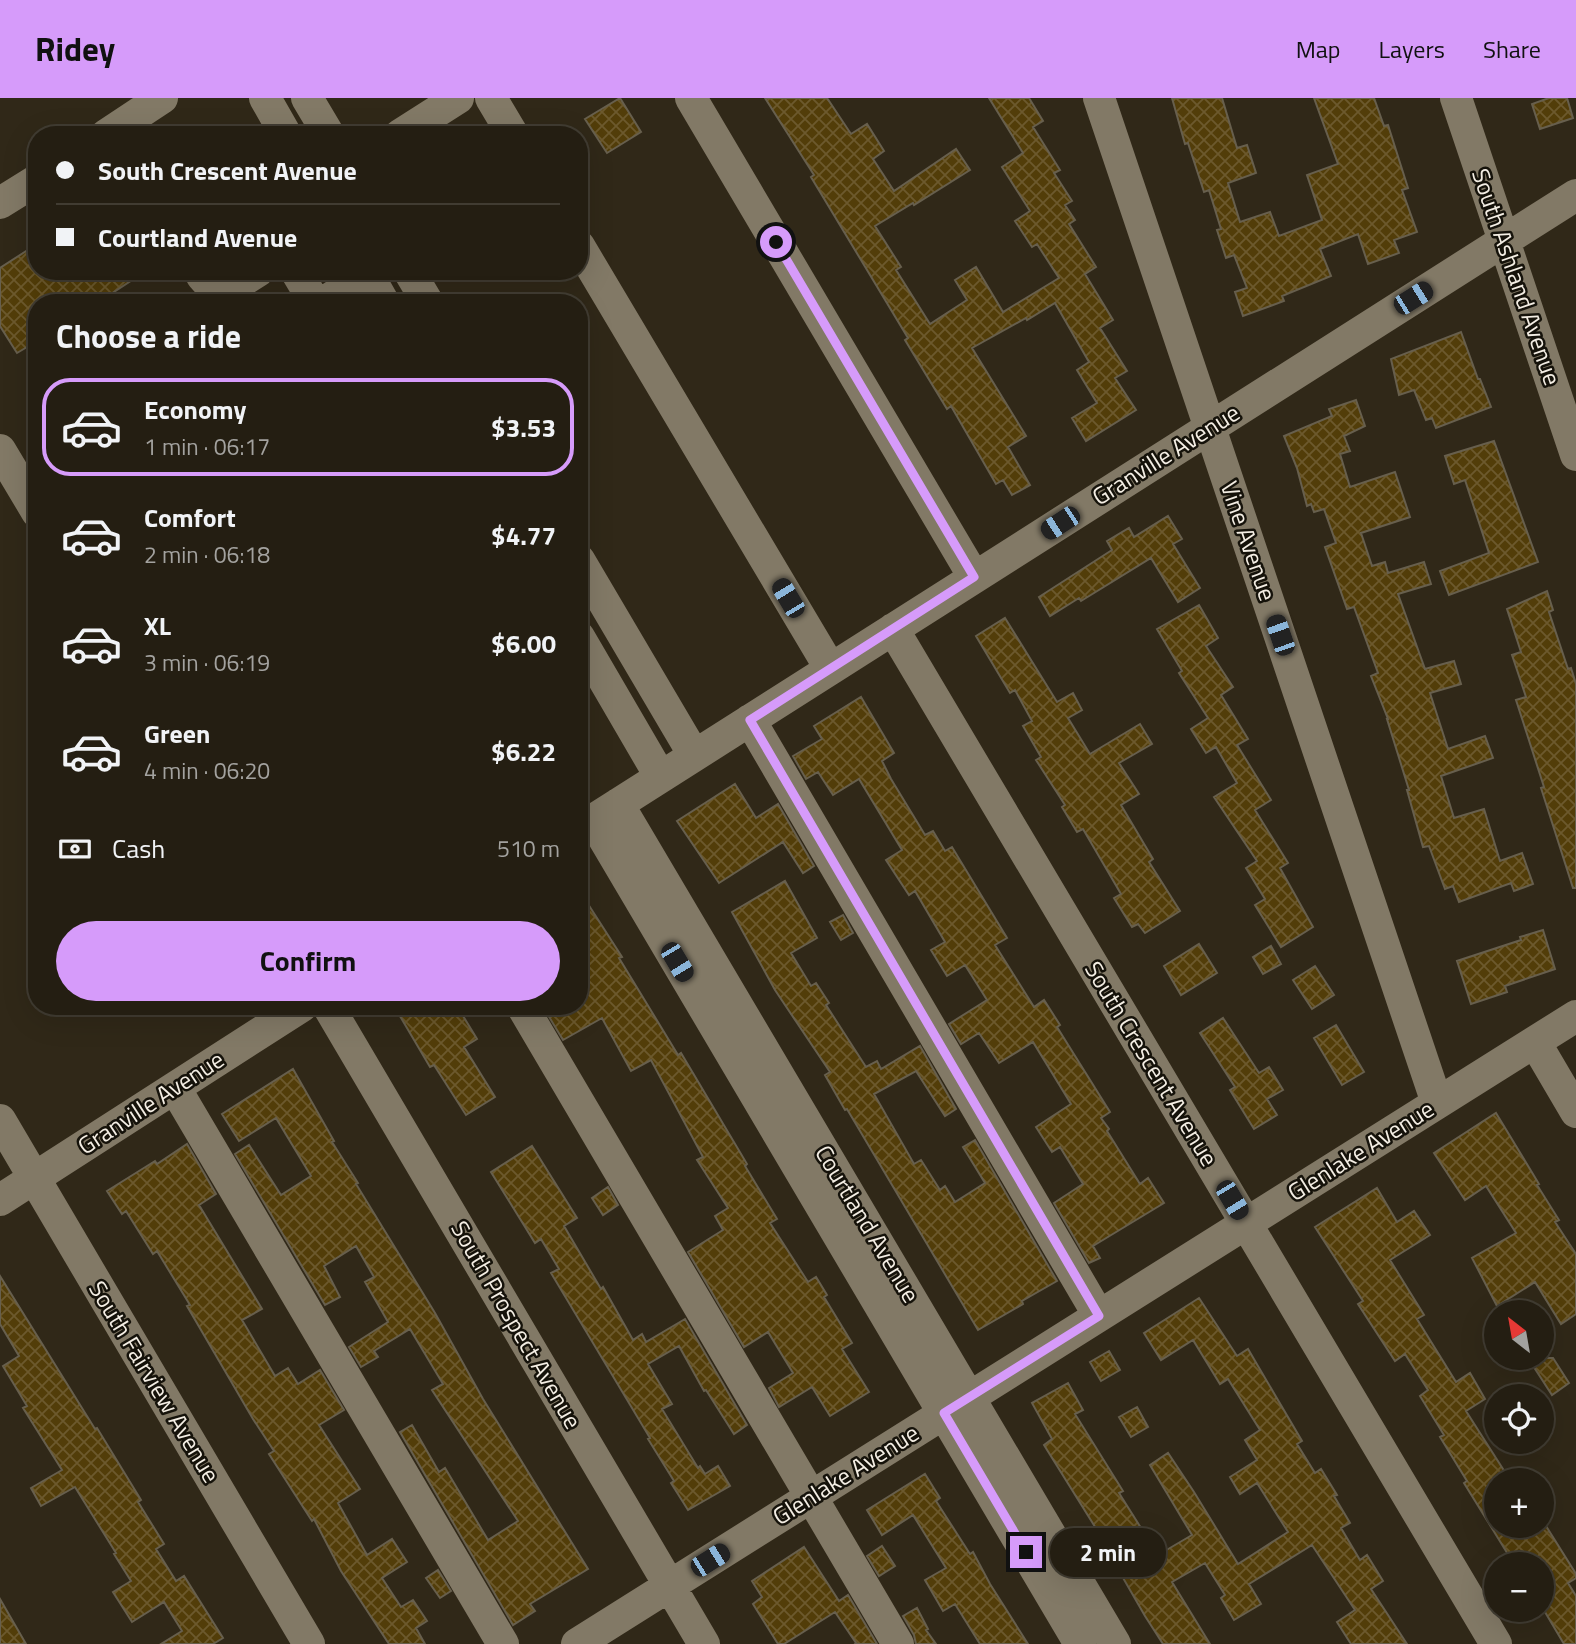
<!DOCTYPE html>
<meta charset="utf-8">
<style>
body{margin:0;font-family:"Titillium Web",sans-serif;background:#302b20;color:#f1f3f6;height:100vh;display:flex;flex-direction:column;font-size:26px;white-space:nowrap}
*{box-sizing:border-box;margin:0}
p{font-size:23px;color:#a3a29f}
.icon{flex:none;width:38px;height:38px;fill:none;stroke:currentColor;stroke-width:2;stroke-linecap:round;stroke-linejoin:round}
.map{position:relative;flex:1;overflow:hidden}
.drawer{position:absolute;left:28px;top:196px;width:560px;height:721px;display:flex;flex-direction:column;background:#241e12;border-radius:28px;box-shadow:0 7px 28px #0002,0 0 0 2px #413c32}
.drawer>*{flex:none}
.guide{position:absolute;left:28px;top:28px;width:560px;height:154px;border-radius:28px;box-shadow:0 7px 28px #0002,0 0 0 2px #413c32;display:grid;align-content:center;height:154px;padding:0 28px;background:#241e12}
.needle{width:46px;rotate:329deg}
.buttons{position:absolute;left:1484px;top:1202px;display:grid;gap:14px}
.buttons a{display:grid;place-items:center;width:70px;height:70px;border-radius:50%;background:#241e12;box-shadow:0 7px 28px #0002,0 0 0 2px #413c32;font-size:35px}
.end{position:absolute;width:32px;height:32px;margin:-16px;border:9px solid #d69bfa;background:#111;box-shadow:0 0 0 4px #111}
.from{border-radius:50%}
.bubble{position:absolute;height:49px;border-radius:24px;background:#241e12;box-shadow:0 7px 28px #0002,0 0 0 2px #413c32;font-size:23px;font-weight:700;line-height:49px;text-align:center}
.car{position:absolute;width:21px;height:42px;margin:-21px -10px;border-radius:9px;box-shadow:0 0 5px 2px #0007;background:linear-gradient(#222 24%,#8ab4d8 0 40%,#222 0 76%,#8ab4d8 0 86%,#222 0)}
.guide b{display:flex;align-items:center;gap:24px;height:66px;font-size:26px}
.guide b+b{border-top:2px solid #413c32}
.guide i{width:18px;height:18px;background:#f1f3f6}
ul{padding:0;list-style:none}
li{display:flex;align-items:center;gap:21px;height:98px;margin:0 14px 10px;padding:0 14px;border:4px solid transparent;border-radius:28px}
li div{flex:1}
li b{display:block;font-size:26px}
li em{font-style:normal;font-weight:700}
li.active{border-color:#d69bfa}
li>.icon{width:63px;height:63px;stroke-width:1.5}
h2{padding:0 28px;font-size:32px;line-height:84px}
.pay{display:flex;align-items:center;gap:18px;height:77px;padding:0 28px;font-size:26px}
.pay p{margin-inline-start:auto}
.action{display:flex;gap:14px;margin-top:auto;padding:14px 28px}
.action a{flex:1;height:80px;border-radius:42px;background:#d69bfa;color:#111;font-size:28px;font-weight:700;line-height:80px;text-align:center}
header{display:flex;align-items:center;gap:42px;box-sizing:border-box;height:98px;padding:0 35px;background:#d69bfa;color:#111}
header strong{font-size:33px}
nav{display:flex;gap:38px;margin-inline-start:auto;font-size:24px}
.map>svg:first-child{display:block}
</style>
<header>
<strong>Ridey</strong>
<nav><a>Map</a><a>Layers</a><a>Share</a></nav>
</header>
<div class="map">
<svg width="1576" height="1546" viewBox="0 0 1576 1546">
<defs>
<pattern id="building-cross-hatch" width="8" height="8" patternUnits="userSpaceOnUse" patternTransform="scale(1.75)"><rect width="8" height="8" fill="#523d09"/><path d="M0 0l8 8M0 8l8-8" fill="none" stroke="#6c592d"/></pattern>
</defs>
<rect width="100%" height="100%" fill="#302818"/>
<path fill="url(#building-cross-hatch)" stroke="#675f4d" stroke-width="2" d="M620,0L641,34L607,55L585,21Z
M765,0H827L851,36L867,26L884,53L873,61L894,93L956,51L970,72L914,107L913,105L875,128L901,169L896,172L930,226L967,202L955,182L976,169L1003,214L1059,180L1037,146L1032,149L1015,123L1030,113L1002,69L1023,55L989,0H1029L1043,23L1033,29L1060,72L1054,75L1072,103L1065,107L1075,122L1069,126L1096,169L1085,176L1113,222L1100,230L1127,273L1115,280L1136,312L1086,343L1072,320L1097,305L1077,272L1089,264L1055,205L1027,222L1026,220L972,250L1026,338L1008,349L1030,387L1012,397L1003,382L996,386L951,308L947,311L905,242L908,240L811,79L814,77Z
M1172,0H1222L1237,50L1247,47L1256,75L1228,85L1240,124L1270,114L1279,138L1322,122L1307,77L1338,66L1314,0H1374L1384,28L1388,27L1408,90L1402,92L1417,134L1394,142L1399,155L1368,166L1358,136L1320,151L1331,178L1282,198L1284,203L1243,218L1235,194L1247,190L1234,157L1226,160L1217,132L1221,131L1209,92L1204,94L1188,45L1185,46Z
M1549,0H1567L1573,20L1540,31L1532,6Z
M37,146V173H146L97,205H37V243L17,255L0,228V170Z
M1461,234L1478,281H1480L1491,309L1436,330L1432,320L1426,322L1414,292L1399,297L1391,261Z
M1356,302L1365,328L1344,338L1350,353L1340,356L1350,389L1395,374L1410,419L1361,435L1372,468L1385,464L1388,475L1424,464L1431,486L1398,496L1425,571L1454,563L1461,586L1430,595L1448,651L1485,638L1493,660L1441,678L1454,720L1484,711L1500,763L1522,755L1533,786L1514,793L1511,785L1459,804L1453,788L1445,791L1429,748L1423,749L1407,692H1409L1387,621H1388L1371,578L1378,575L1354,509L1347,511L1325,449L1336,445L1324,411L1314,414L1311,406L1307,408L1297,370L1284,338L1332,318L1329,311Z
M1494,343L1538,464L1449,497L1440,473L1489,455L1465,382L1454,386L1445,358Z
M1168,418L1182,441L1173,446L1200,490L1178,504L1151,460L1081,503L1079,500L1050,518L1039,499L1112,452L1107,443L1129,430L1134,439Z
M1547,493L1553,512L1549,514L1568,571L1571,570L1576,586V790H1573L1541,690L1544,689L1516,602L1526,599L1512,557L1521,554L1507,511Z
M1199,507L1218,540L1206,548L1233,589L1221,597L1248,641L1237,647L1271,702L1255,712L1288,765L1280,770L1313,829L1281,849L1255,807L1265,801L1246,770L1257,763L1214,699L1237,685L1216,649L1206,655L1191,631L1208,620L1179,575L1182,573L1157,531Z
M1005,520L1057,604L1073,595L1082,612L1068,620L1090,656L1140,626L1152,646L1119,665L1139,696L1121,707L1153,761L1149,764L1180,813L1145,835L1138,826L1132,829L1114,800L1121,796L1083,731L1077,734L1062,709L1065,707L1036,662L1041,659L1023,628L1032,623L1015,592L1010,595L976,538Z
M861,599L894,655L882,663L891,681L925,737L933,733L945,753L952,749L1007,840L995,847L1034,909L1044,902L1060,927L1057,929L1110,1014L1101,1020L1109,1031L1107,1033L1140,1086L1148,1080L1164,1105L1093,1148L1100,1160L1089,1165L1054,1105L1083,1086L1060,1049L1052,1054L1036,1029L1071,1006L1033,944L999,965L979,935L961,946L949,926L987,902L965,867L947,878L931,852L945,844L915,793L909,797L886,762L902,752L859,681L833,697L818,674L806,681L793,658L822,641L814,628Z
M735,686L756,720L778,706L814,768L803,775L783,744L719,785L677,723Z
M785,783L817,840L791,855L811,888L816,885L829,905L826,907L866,969L877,963L881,971L920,948L956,1011L945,1018L916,973L874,996L914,1066L921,1062L940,1092L945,1088L955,1104L985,1085L963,1049L975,1042L1057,1183L1022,1203L1023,1206L978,1232L847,1011L845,1012L825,977L830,974L775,892L732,814Z
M579,792L622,859L619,860L678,957L681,955L747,1066L745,1068L777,1121L770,1125L808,1184L816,1179L827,1197L824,1199L852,1245L842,1251L869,1294L830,1318L812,1289L779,1309L769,1290L793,1275L768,1234L744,1249L688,1154L723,1132L715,1118L728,1110L697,1062L703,1059L651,962L631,973L602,920L563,942L548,917L564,908H579Z
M843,817L853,835L841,842L830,824Z
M1543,832L1555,871L1505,888L1507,894L1471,906L1457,863L1521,842L1520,839Z
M1199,846L1217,875L1181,897L1164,868Z
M1271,848L1281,866L1263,876L1253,859Z
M1315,868L1334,897L1312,911L1293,882Z
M394,908H457L477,941L464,949L495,999L466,1017L434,967L430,969Z
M1223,920L1259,975L1269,969L1283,992L1267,1001L1277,1017L1254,1031L1230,992L1235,989L1200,935Z
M1336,927L1364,974L1342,987L1314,940Z
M293,971L334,1043L332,1044L358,1085L356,1086L435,1215L483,1301L588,1471L530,1506L535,1513L513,1527L400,1334L412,1327L439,1374L445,1370L488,1442L518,1423L432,1292L443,1286L410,1231L374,1253L378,1259L361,1269L349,1249L388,1224L365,1184L374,1179L356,1148L324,1168L340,1199L325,1207L235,1056L249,1047L281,1097L311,1078L276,1020L239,1043L222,1016Z
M1496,1015L1539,1086L1537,1087L1559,1122L1555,1124L1576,1156V1216L1561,1226L1535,1184L1497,1208L1472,1160L1516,1135L1486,1088L1465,1102L1434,1055Z
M187,1046L216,1096L199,1107L262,1211L242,1222L275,1278L288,1270L298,1286L320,1272L344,1312L319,1327L360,1391L338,1405L367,1457L392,1441L407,1464L382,1480L401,1509L413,1502L427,1523L416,1530L425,1546H389L341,1473L314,1421L312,1423L269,1356L274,1353L253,1321L187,1208L190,1207L157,1153L153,1156L126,1113L122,1116L107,1093L155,1063L157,1066Z
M532,1048L577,1120L564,1128L601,1191L603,1189L633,1242L642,1236L646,1244L685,1221L747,1327L734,1336L706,1292L704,1293L679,1248L648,1266L672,1306L662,1311L698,1370L700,1368L705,1376L718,1368L730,1388L688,1412L671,1385L674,1383L648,1341L650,1340L551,1175L559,1171L541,1141L535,1145L491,1074Z
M608,1089L618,1107L603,1117L592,1100Z
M1377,1090L1397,1124L1414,1113L1430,1137L1390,1162L1424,1217L1417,1221L1456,1284L1470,1275L1485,1301L1466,1313L1510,1382H1496V1428H1546L1576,1476V1480L1568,1485L1576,1498V1546H1564L1542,1509V1466H1514L1464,1385L1467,1383L1440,1339L1444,1337L1420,1298L1428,1292L1405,1256L1395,1263L1358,1206L1363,1203L1315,1129Z
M0,1178L95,1331L97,1330L141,1402L138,1404L164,1446L156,1451L176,1483L184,1478L223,1540L213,1546H161L182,1533L164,1504L132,1524L113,1494L131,1483L114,1456L116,1455L75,1389L41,1408L31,1390L62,1372L23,1310L27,1308L3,1268L19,1258L0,1226Z
M1199,1200L1237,1258L1248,1251L1302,1343L1297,1346L1315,1375L1321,1371L1337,1397L1334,1398L1350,1425L1341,1430L1360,1462L1367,1457L1383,1483L1371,1491L1407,1546H1351L1337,1524L1355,1512L1312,1447L1249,1486L1261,1506L1234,1522L1221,1500L1225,1497L1205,1465L1172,1484L1210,1546H1163L1145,1518L1096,1433L1097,1432L1044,1347L1052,1341L1032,1305L1068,1285L1083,1312L1075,1316L1123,1393L1119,1395L1158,1457L1192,1437L1150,1367L1168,1355L1194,1394L1238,1466L1288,1434L1257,1385L1240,1396L1230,1379L1257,1362L1245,1342L1260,1332L1228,1281L1220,1286L1193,1242L1161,1262L1144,1235Z
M1109,1253L1120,1272L1101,1283L1090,1264Z
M1528,1260H1553L1569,1285L1552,1297Z
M1137,1309L1148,1329L1131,1339L1119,1319Z
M925,1376L940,1400L936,1403L970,1456L973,1454L990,1486L1028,1546H980L955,1506L943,1513L925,1482L946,1470L913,1417L882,1437L867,1412Z
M882,1448L895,1468L879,1478L867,1458Z
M804,1449L839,1503L848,1497L877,1546H855L856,1545L835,1514L784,1546H778L753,1506L762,1499L752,1483Z
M438,1472L451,1493L440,1500L426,1480Z
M0,1501L26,1546H0Z
M917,1510L928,1531L926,1532L936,1546H916L914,1537L903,1518Z"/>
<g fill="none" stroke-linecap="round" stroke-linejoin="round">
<path stroke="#827966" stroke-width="32" d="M265,0L286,37
M307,0L329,37
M491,0L513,37
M691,0L974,479
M1099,0L1437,1005
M1456,0L1576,357
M106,37L162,0
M400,37L458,0
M0,105L37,82
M579,148L830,570
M202,173V178L219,197
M296,173L315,205
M366,173L384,205
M409,173L428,205
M208,205L258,173
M323,205L367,176
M0,352L37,414
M579,462L694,657
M893,531L1496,1546
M579,539L660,678
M750,622L1099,1218
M618,706L1115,1546
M593,722L1080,1546
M579,731L1576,97
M328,908L704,1546
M522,908L898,1546
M1535,944L1576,1014
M175,990L503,1546
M0,1022L309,1546
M0,1102L302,908
M577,1546L1576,918"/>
</g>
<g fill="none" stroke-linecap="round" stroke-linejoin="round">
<path stroke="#d69bfa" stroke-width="9" d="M776,144L974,479L750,622L1099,1218L944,1315L1026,1454"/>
</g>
<g text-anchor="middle" stroke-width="5" stroke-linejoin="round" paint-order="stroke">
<g font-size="24" fill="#f4eee4" stroke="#15120a">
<text transform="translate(1516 179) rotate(71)" y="8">South Ashland Avenue</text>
<text transform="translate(1166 357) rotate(-32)" y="8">Granville Avenue</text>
<text transform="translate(1248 443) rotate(71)" y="8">Vine Avenue</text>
<text transform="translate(1151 966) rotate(59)" y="8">South Crescent Avenue</text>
<text transform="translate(151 1005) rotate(-33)" y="8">Granville Avenue</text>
<text transform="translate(1361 1053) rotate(-32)" y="8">Glenlake Avenue</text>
<text transform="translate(867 1126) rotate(59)" y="8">Courtland Avenue</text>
<text transform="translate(516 1227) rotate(60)" y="8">South Prospect Avenue</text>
<text transform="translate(154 1284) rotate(59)" y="8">South Fairview Avenue</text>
<text transform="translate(846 1377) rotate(-32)" y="8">Glenlake Avenue</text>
</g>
</g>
</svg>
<div class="buttons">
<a><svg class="needle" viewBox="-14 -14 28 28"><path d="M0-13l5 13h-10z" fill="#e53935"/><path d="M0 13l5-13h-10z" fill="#a3a29f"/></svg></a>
<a><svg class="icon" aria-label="locate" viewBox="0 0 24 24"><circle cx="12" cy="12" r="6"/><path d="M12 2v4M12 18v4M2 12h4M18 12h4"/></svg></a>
<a>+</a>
<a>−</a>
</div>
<i class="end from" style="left:776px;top:144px"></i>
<i class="end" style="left:1026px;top:1454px"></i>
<div class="bubble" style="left:1050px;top:1430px;width:116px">2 min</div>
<i class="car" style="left:1413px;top:200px;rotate:58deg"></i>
<i class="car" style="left:1060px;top:425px;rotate:237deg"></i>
<i class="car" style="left:788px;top:500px;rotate:329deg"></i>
<i class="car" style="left:1280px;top:537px;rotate:341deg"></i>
<i class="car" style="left:677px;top:864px;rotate:149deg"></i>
<i class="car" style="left:1232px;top:1102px;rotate:149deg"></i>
<i class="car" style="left:710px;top:1462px;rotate:58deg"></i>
<div class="guide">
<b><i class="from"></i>South Crescent Avenue</b>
<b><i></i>Courtland Avenue</b>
</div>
<section class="drawer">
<h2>Choose a ride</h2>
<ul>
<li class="active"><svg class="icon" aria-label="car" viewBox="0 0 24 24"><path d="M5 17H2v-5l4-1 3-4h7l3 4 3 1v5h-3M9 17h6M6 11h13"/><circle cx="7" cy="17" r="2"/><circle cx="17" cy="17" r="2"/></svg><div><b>Economy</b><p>1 min · 06:17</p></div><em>$3.53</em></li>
<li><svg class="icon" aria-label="car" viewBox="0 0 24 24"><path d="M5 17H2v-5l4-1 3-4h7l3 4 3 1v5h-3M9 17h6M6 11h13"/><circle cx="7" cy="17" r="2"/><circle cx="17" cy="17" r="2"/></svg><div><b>Comfort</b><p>2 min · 06:18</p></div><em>$4.77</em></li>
<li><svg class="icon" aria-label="car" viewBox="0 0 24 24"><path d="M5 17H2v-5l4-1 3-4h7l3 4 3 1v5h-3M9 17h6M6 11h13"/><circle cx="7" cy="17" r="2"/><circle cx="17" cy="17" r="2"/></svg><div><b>XL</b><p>3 min · 06:19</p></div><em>$6.00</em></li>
<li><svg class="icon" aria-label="car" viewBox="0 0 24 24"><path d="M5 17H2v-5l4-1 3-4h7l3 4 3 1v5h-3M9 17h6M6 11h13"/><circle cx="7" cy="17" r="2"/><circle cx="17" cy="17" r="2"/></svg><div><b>Green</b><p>4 min · 06:20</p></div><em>$6.22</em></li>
</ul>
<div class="pay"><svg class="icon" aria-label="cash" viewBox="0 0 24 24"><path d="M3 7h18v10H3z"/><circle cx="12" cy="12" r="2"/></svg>Cash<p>510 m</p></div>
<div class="action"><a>Confirm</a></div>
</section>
</div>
